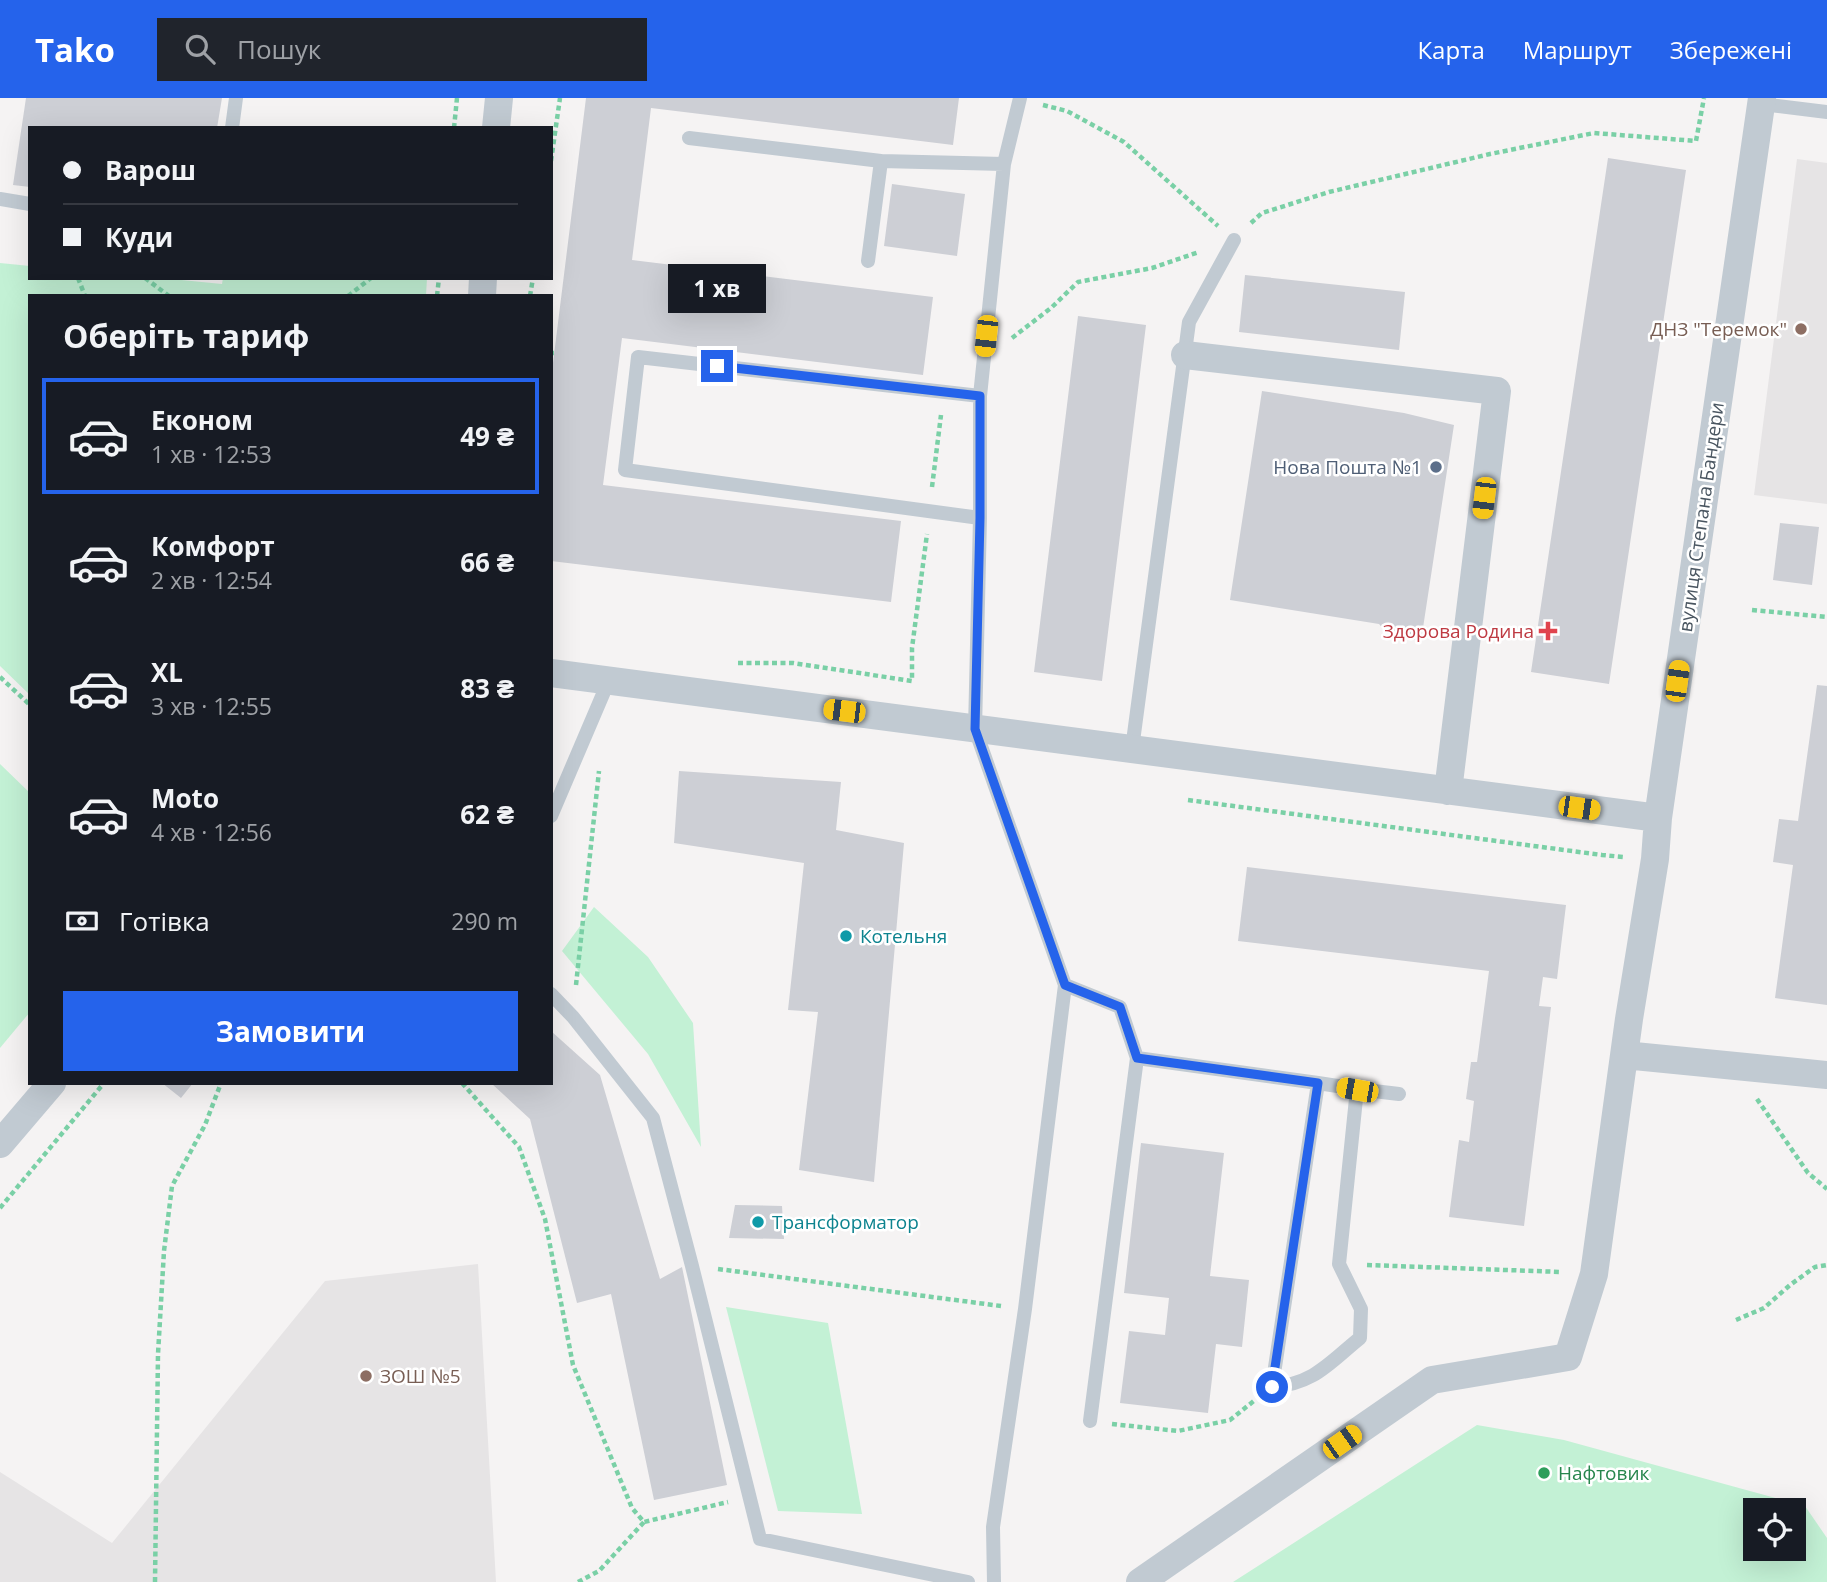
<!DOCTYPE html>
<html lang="uk">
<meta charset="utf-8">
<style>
body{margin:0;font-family:"Open Sans",sans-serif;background:#20242c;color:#f1f3f6;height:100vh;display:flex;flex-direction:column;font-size:26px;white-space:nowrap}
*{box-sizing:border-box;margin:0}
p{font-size:23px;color:#9ea1a6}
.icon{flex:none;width:38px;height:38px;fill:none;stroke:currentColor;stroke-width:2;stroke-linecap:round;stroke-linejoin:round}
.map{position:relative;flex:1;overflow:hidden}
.details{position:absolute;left:28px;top:196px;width:525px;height:791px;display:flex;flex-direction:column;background:#171b24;border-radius:0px;box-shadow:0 7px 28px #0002}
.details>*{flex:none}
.guide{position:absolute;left:28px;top:28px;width:525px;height:154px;border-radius:0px;box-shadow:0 7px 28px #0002;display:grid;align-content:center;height:154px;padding:0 35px;background:#171b24}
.buttons{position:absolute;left:1743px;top:1400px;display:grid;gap:14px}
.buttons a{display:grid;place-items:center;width:63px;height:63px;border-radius:0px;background:#171b24;box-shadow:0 7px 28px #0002;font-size:35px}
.end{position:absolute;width:32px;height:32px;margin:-16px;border:9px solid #2563eb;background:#fff;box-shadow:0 0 0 4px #fff}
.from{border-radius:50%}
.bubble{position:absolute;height:49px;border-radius:0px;background:#171b24;box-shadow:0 7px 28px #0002;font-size:23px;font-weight:700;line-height:49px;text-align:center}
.car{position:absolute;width:21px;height:42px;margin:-21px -10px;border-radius:9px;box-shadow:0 0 5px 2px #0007;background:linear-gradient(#f5c518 24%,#345 0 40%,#f5c518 0 76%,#345 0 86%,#f5c518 0)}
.guide b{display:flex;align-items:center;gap:24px;height:66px;font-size:26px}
.guide b+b{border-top:2px solid #363941}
.guide i{width:18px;height:18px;background:#f1f3f6}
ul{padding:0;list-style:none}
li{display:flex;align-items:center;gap:21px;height:116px;margin:0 14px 10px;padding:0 21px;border:4px solid transparent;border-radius:0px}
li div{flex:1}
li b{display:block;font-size:26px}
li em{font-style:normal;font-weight:700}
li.current{border-color:#2563eb}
li>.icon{width:63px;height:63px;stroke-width:1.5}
h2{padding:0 35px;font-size:32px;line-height:84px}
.pay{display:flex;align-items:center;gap:18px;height:77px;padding:0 35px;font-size:26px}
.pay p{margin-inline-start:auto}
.primary-button{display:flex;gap:14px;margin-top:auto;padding:14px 35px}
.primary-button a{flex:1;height:80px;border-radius:0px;background:#2563eb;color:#fff;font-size:28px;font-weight:700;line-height:80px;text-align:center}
header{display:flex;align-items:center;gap:42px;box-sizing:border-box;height:98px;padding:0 35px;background:#2563eb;color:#fff}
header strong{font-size:33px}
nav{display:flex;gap:38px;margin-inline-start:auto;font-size:24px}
.search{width:490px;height:63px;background:#20242c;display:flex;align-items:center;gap:18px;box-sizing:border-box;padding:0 24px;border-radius:0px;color:#9ea1a6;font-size:26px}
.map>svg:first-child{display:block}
</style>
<header>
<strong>Tako</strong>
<div class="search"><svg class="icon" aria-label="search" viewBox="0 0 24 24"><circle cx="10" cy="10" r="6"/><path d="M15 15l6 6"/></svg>Пошук</div>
<nav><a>Карта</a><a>Маршрут</a><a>Збережені</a></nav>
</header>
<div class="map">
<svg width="1827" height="1484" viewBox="0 0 1827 1484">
<rect width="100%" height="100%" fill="#f5f3f3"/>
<path fill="#e6e4e5" d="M1797,61L1827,65V406L1754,397Z
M478,1166L496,1484H0V1374L112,1445L325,1183Z"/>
<path fill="#c3f1d5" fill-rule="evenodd" d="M0,165L30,168V180H161L222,186L223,180H427L426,198H30V597L0,568Z
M0,666L30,695V914L0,950Z
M594,809L648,859L693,925L701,1049L648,956L562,853Z
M726,1209L828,1225L862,1416L778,1413Z
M1477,1327L1564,1342L1805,1408L1827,1440V1484H1233ZM1755,1412H1794V1451H1755Z"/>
<path fill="#cdcfd5" d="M26,0H222L217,30H30V89L13,87Z
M586,0H959L953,47L651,10L632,162L933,199L923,277L622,240L603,387L901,423L891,504L551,463V281Z
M1608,60L1686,72L1609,586L1531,574Z
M892,86L965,96L957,158L884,148Z
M1245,177L1405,194L1399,252L1239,234Z
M1078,218L1146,227L1102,583L1034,574Z
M1262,293L1404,315L1454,327L1421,543L1388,536L1379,526L1230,502Z
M1780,425L1819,429L1812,487L1773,482Z
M1817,587L1827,588V907L1775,900L1793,767L1773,764L1779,721L1798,723Z
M679,673L841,684L836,732L904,745L874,1084L799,1072L818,914L788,912L804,765L674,745Z
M1247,769L1566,807L1557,881L1543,879L1539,908L1551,909L1524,1128L1449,1119L1459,1042L1469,1044L1474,1003L1466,1001L1471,964H1477L1489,873L1238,843Z
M551,933L600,977L660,1181L682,1169L727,1387L654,1402L611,1196L577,1205L530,1021L491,985H551Z
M162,985H193L181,1000Z
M1141,1045L1224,1055L1210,1178L1249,1182L1242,1249L1216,1246L1208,1315L1120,1305L1129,1233L1165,1237L1169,1200L1124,1195Z
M735,1107L782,1108L784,1141L729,1140Z"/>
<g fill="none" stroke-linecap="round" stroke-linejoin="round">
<path stroke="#7ad0a6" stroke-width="4.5" stroke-dasharray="5 3.5" stroke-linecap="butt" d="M1043,7L1067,13L1124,44L1218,128
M454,30L457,0
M551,63L560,0
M1251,125L1262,115L1329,94L1490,56L1594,35L1696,43L1704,0
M78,180L85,198
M145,180L169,198
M348,198L371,180
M437,198L439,180
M530,198L533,180
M1012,240L1051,210L1078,184L1152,170L1199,154
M551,255H554
M932,389L941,317
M1752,512L1827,519
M738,565H793L912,583V550L927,436
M0,579L30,607
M1188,702L1602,757L1624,759
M576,887L599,673
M462,985L519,1049L545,1121L573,1267L632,1410L644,1424L728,1404
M1757,1001L1808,1075L1827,1091
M0,1110L104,985
M1367,1167L1562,1174
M718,1171L1001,1208
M1736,1222L1764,1210L1790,1187L1815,1169L1827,1167
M1112,1326L1178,1333L1230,1322L1255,1302
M155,1484L158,1256L164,1153L172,1088L205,1027L221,985
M578,1484L599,1473L644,1424"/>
<path stroke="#c1cad2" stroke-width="14" d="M1020,0L1004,66L980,298V420L975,631L1065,887L1120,909L1137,960L1090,1323
M1761,6L1827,14
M232,30L236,0
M689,40L881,63L1004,66
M0,101L30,106
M868,163L881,63
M980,298L638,259L625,372L980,420
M1132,651L1189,224L1234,142
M551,718L609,582
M551,896L573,919L653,1020L692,1168L760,1441L968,1484
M1137,960L1318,985L1272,1289C1314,1286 1329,1265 1360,1240L1361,1211L1339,1166L1357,991L1399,996
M1318,985L1357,991
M994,1484L993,1429L1025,1211L1065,887"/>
<path stroke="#c1cad2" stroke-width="28" d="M496,30L499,0
M482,198L483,180
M1185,257L1497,293L1448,693
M551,575L1658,720
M1624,957L1827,977
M0,1046L52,985
M1140,1484L1432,1282L1568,1259L1594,1176L1629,921L1655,761L1658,720L1762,0"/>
</g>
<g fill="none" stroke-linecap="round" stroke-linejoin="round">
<path stroke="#2563eb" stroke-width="9" d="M717,268L980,298V420L975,631L1065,887L1120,909L1137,960L1318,985L1272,1289"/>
</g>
<g fill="#8d6e63" stroke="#fff" stroke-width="2.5">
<circle cx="1801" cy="231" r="7"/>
<circle cx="366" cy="1278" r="7"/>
</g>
<circle fill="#5c6f8a" stroke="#fff" stroke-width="2.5" cx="1436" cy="369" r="7"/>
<path fill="#e0444e" stroke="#fff" stroke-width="2.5" d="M1544.5 522.5h7v7h7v7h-7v7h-7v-7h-7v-7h7z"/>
<g fill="#0f9aa8" stroke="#fff" stroke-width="2.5">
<circle cx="846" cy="838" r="7"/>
<circle cx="758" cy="1124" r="7"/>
</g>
<circle fill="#2e9e5b" stroke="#fff" stroke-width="2.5" cx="1544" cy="1375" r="7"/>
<g text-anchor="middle" stroke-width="5" stroke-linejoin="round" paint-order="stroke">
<g font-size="19" fill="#785e54" stroke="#fff" text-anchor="end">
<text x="1787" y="238">ДНЗ "Теремок"</text>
<text x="380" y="1285" text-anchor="start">ЗОШ №5</text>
</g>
<g font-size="19" fill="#4e5e75" stroke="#fff" text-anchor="end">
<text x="1422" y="376">Нова Пошта №1</text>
</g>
<g font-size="19" fill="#4a5661" stroke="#fff">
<text transform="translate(1701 419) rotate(-82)" y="7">вулиця Степана Бандери</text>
</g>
<g font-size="19" fill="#be3a42" stroke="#fff" text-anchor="end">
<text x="1534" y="540">Здорова Родина</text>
</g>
<g font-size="19" fill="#0d838f" stroke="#fff" text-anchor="start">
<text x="860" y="845">Котельня</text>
<text x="772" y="1131">Трансформатор</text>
</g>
<g font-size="19" fill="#27864d" stroke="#fff" text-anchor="start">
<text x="1558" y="1382">Нафтовик</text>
</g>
</g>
</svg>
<div class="buttons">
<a><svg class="icon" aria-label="locate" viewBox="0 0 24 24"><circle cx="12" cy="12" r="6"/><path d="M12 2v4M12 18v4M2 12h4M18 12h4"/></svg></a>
</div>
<i class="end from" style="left:1272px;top:1289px"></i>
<i class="end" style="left:717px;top:268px"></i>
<div class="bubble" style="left:668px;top:166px;width:98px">1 хв</div>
<i class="car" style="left:986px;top:238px;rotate:186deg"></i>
<i class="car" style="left:1484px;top:400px;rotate:187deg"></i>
<i class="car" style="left:1677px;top:583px;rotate:8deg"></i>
<i class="car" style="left:844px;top:613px;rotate:277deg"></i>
<i class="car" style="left:1579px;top:710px;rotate:98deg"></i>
<i class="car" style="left:1357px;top:992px;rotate:280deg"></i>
<i class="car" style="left:1342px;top:1344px;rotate:55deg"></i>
<div class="guide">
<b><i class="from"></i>Варош</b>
<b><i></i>Куди</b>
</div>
<section class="details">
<h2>Оберіть тариф</h2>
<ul>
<li class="current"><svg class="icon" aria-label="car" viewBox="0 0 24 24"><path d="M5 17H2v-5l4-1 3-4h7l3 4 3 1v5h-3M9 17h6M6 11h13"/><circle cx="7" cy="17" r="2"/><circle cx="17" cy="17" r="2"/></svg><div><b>Економ</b><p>1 хв · 12:53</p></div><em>49 ₴</em></li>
<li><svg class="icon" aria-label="car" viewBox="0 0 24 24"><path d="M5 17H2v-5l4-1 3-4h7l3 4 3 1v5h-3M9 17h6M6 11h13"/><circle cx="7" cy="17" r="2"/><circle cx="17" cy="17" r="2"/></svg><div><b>Комфорт</b><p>2 хв · 12:54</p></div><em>66 ₴</em></li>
<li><svg class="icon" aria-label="car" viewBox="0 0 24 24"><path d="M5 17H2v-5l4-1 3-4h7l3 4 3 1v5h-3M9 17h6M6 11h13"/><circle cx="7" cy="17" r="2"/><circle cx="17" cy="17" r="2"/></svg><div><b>XL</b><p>3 хв · 12:55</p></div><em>83 ₴</em></li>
<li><svg class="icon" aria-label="car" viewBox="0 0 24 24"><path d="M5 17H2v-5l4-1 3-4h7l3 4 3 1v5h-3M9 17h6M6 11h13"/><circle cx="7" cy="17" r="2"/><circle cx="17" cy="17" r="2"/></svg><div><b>Moto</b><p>4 хв · 12:56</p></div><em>62 ₴</em></li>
</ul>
<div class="pay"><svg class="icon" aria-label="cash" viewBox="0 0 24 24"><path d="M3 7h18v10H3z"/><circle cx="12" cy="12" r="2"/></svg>Готівка<p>290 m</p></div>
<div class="primary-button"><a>Замовити</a></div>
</section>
</div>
